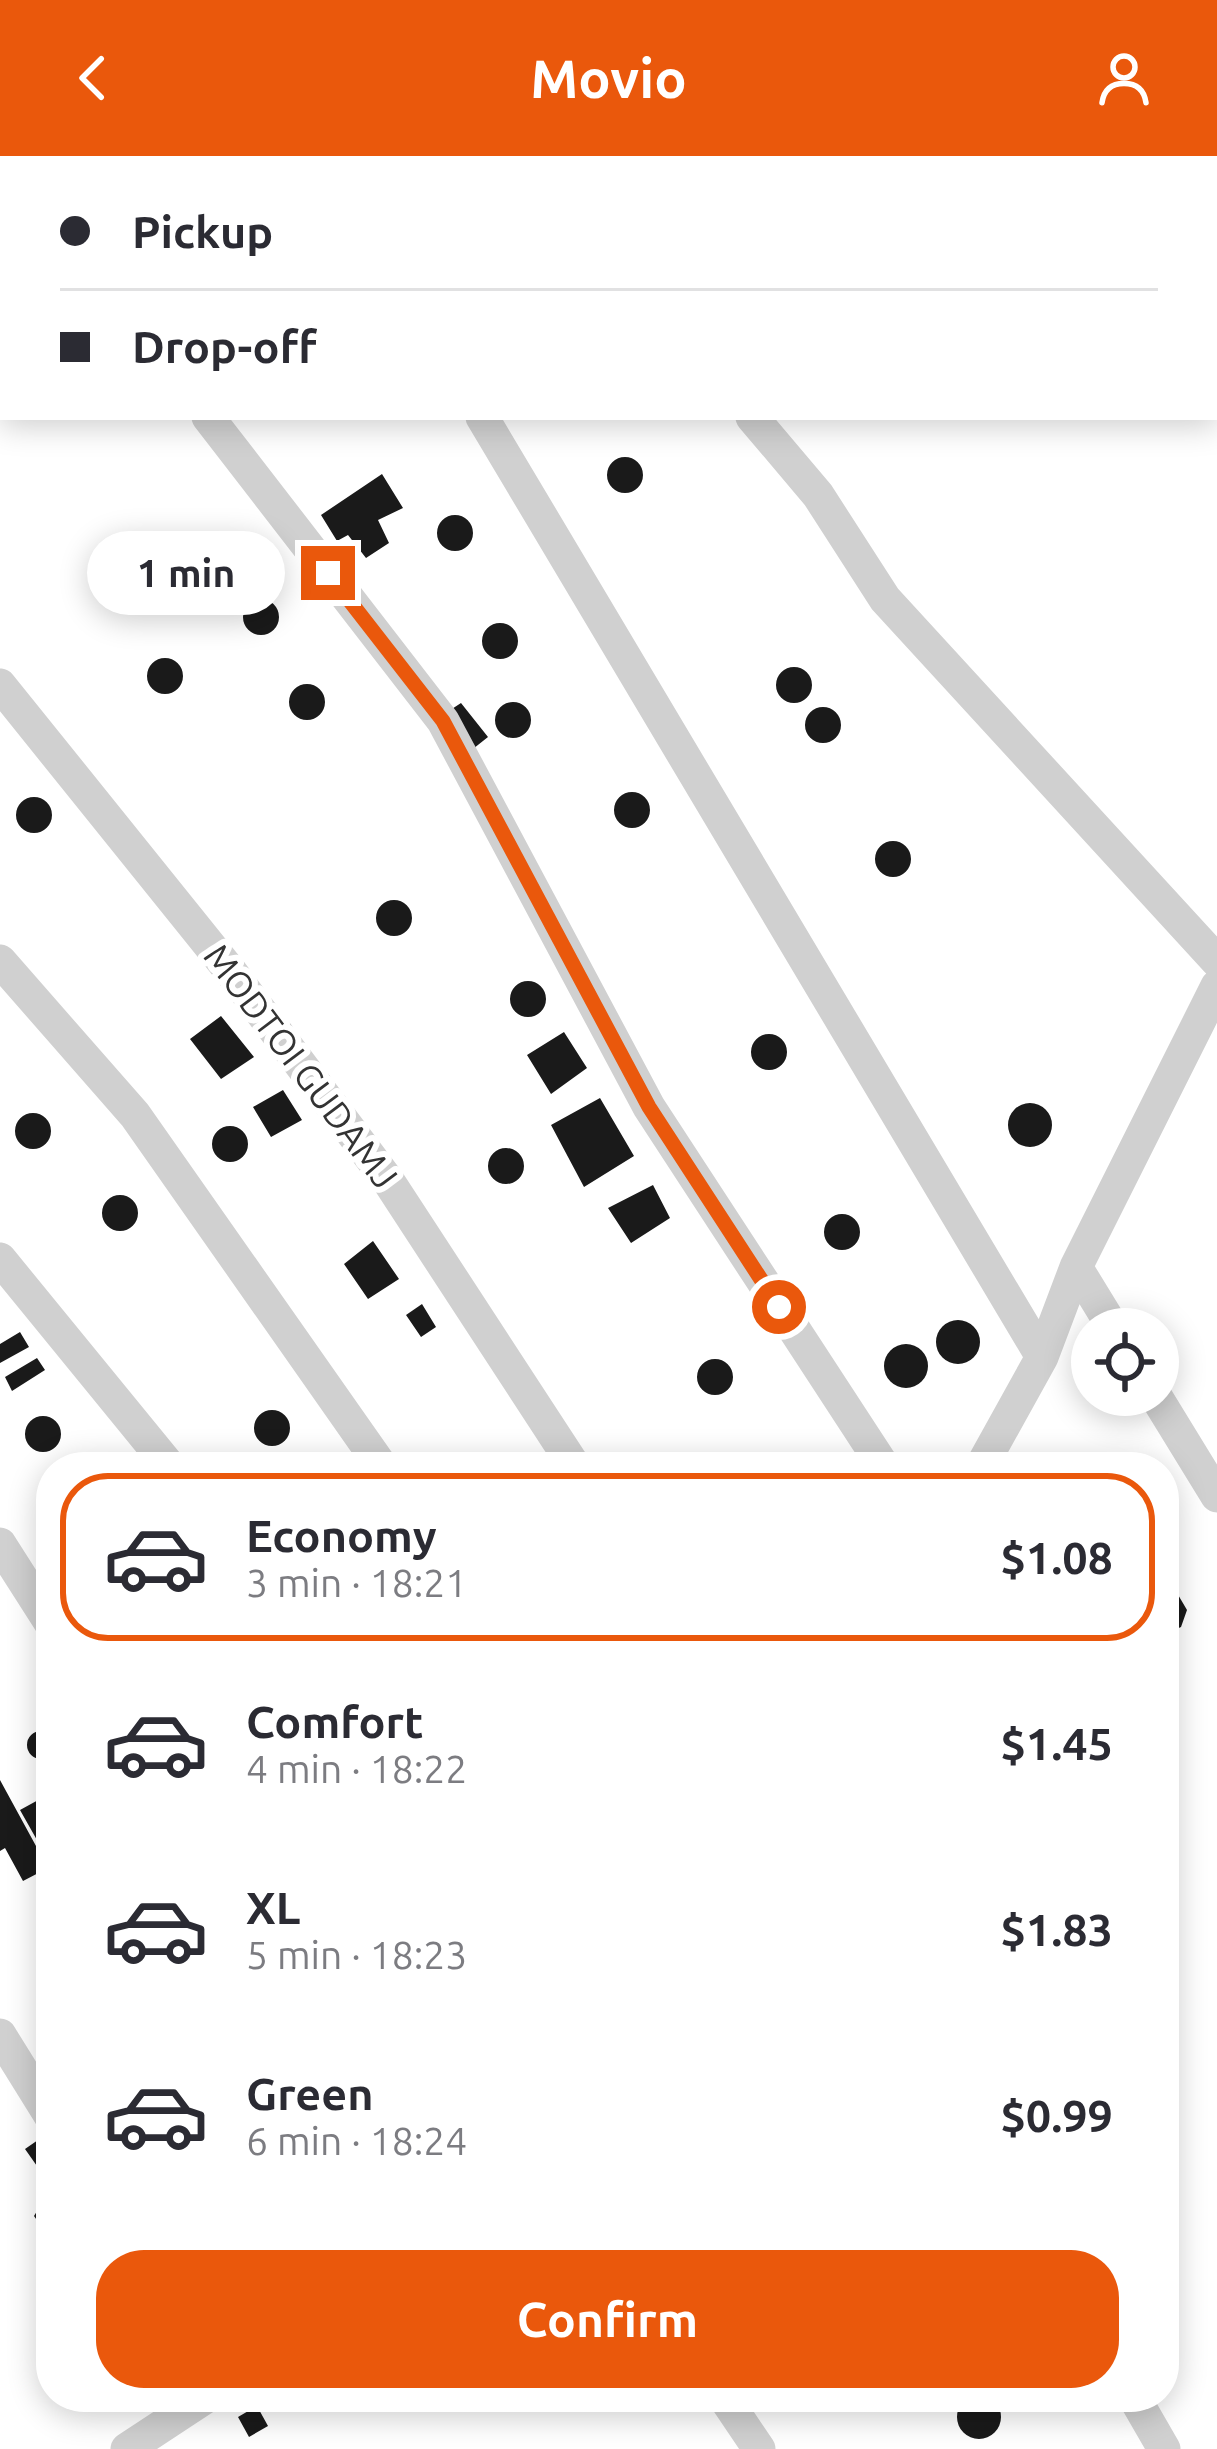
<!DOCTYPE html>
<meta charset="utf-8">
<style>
body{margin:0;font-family:Ubuntu,sans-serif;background:#f2f2f3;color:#2b2b33;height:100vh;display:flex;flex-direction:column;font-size:45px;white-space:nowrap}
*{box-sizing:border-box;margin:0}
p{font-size:39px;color:#7c7c81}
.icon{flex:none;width:66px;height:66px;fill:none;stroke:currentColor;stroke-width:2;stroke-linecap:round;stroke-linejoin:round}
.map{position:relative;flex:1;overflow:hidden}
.details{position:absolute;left:36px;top:1296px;width:1143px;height:960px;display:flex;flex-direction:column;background:#fff;border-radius:48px;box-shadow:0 6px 30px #0003}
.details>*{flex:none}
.hud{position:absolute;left:0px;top:0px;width:1218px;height:264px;box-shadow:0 6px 30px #0003;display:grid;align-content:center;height:264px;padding:0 60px;background:#fff}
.fabs{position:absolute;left:1071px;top:1152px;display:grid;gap:24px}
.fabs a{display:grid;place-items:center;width:108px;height:108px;border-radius:50%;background:#fff;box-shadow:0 6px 30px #0003;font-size:60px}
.end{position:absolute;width:54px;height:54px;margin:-27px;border:15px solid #ea580c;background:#fff;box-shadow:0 0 0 6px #fff}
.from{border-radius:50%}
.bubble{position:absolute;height:84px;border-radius:42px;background:#fff;box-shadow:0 6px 30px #0003;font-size:39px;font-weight:700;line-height:84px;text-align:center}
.hud b{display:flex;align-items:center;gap:42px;height:114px;font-size:45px}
.hud b+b{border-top:3px solid #e1e1e2}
.hud i{width:30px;height:30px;background:#2b2b33}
ul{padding:21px 0 0;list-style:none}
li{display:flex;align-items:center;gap:36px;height:168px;margin:0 24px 18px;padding:0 36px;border:6px solid transparent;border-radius:48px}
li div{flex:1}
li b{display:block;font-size:45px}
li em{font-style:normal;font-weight:700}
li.on{border-color:#ea580c}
li>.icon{width:108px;height:108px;stroke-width:1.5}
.primary-button{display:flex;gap:24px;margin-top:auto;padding:24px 60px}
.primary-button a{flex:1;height:138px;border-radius:48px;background:#ea580c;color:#fff;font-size:48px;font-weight:700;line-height:138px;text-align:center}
header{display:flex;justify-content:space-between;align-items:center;height:156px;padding:0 60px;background:#ea580c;color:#fff;font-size:54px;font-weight:700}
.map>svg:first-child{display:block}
</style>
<header><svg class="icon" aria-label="back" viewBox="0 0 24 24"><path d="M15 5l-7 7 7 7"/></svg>Movio<svg class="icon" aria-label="person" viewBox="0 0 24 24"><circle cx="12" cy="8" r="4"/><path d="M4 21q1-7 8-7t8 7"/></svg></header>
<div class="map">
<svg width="1217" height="2293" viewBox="0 0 1217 2293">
<rect width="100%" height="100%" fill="#fff"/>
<path fill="#1a1a1a" d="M607 319a18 18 0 1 1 36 0a18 18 0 1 1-36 0Z
M382,318L403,352L378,364L389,387L366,402L348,379L337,385L321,359Z
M437 377a18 18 0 1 1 36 0a18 18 0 1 1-36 0Z
M243 461a18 18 0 1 1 36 0a18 18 0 1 1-36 0Z
M482 485a18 18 0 1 1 36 0a18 18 0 1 1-36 0Z
M147 520a18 18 0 1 1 36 0a18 18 0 1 1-36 0Z
M776 529a18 18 0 1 1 36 0a18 18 0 1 1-36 0Z
M289 546a18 18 0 1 1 36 0a18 18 0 1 1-36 0Z
M495 564a18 18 0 1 1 36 0a18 18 0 1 1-36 0Z
M461,547L488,581L459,604L435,564Z
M805 569a18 18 0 1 1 36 0a18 18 0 1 1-36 0Z
M614 654a18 18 0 1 1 36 0a18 18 0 1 1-36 0Z
M16 659a18 18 0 1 1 36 0a18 18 0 1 1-36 0Z
M875 703a18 18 0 1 1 36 0a18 18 0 1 1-36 0Z
M376 762a18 18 0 1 1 36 0a18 18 0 1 1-36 0Z
M510 843a18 18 0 1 1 36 0a18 18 0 1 1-36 0Z
M221,860L254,901L221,923L190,883Z
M564,876L587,912L551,938L527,899Z
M751 896a18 18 0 1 1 36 0a18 18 0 1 1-36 0Z
M283,934L302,964L271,981L253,951Z
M600,942L634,1000L584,1031L551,969Z
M1008 969a22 22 0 1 1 44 0a22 22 0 1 1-44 0Z
M15 975a18 18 0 1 1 36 0a18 18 0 1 1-36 0Z
M212 988a18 18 0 1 1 36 0a18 18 0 1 1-36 0Z
M488 1010a18 18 0 1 1 36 0a18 18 0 1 1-36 0Z
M653,1029L670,1062L631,1087L608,1052Z
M102 1057a18 18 0 1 1 36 0a18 18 0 1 1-36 0Z
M824 1076a18 18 0 1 1 36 0a18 18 0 1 1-36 0Z
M373,1085L399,1123L368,1143L344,1108Z
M422,1148L436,1171L421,1181L406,1159Z
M936 1186a22 22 0 1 1 44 0a22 22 0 1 1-44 0Z
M20,1176L29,1191L0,1207V1188Z
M884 1210a22 22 0 1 1 44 0a22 22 0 1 1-44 0Z
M37,1202L45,1214L12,1235L5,1221Z
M697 1221a18 18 0 1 1 36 0a18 18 0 1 1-36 0Z
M254 1272a18 18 0 1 1 36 0a18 18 0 1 1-36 0Z
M25 1278a18 18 0 1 1 36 0a18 18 0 1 1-36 0Z
M1164,1434L1177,1437L1187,1454L1181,1471L1168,1477H1164Z
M27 1589a14 14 0 1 1 28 0a14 14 0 1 1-28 0Z
M0,1624L48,1712L23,1725L5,1692L0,1695Z
M51,1637V1697L46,1700L20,1654Z
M51,1975V2030L25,1993Z
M51,2046V2076H45L34,2060L42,2047Z
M957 2261a22 22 0 1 1 44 0a22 22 0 1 1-44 0Z
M257,2250L268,2270L249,2281L238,2261Z"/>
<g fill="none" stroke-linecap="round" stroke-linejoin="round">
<path stroke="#d0d0d0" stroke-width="33" d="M18,0L20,3
M531,0L533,3
M208,261L443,565L649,951L884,1311
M482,261L1042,1201
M752,261L818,339L885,443L1217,805
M0,529L231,816L389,1026L575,1311
M0,805L135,959L382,1311
M0,1103L170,1311
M1076,1111L1114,1173
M1155,1239L1217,1340
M981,1311L1042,1201L1076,1111L1217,830
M0,1388L51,1468
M0,1879L51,1961
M724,2241L759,2293
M1134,2241L1164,2293
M127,2293L206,2241"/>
</g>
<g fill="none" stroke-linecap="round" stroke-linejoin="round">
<path stroke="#ea580c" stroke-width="15" d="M328,417L443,565L649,951L779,1151"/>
</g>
<g text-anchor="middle" stroke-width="12" stroke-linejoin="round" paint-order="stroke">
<g font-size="36" fill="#333" stroke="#fff">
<text transform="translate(301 910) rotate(53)" y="13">MODTOI GUDAMJ</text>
</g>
</g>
</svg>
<div class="fabs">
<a><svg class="icon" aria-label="locate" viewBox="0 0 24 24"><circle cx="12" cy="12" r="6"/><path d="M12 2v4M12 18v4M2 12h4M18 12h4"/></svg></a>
</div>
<i class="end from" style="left:779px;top:1151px"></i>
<i class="end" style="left:328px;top:417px"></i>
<div class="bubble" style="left:87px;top:375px;width:198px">1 min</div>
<div class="hud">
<b><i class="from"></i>Pickup</b>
<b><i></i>Drop-off</b>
</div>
<section class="details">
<ul>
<li class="on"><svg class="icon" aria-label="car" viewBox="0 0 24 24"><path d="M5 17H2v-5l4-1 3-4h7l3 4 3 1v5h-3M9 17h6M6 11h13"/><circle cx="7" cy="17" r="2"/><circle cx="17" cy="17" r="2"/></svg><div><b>Economy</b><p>3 min · 18:21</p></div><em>$1.08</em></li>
<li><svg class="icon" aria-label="car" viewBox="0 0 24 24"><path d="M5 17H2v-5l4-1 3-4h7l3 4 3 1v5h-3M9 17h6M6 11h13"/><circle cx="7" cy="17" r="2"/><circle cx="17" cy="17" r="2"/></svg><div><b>Comfort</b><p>4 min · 18:22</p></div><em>$1.45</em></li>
<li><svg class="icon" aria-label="car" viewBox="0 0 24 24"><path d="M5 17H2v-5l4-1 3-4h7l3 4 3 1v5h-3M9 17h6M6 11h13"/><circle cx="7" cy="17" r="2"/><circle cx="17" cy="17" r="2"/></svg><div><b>XL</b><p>5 min · 18:23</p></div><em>$1.83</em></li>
<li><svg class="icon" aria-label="car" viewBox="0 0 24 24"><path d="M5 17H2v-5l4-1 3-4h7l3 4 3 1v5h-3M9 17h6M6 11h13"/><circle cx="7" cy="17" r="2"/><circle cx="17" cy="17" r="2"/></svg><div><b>Green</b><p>6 min · 18:24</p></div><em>$0.99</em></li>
</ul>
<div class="primary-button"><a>Confirm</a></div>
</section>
</div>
